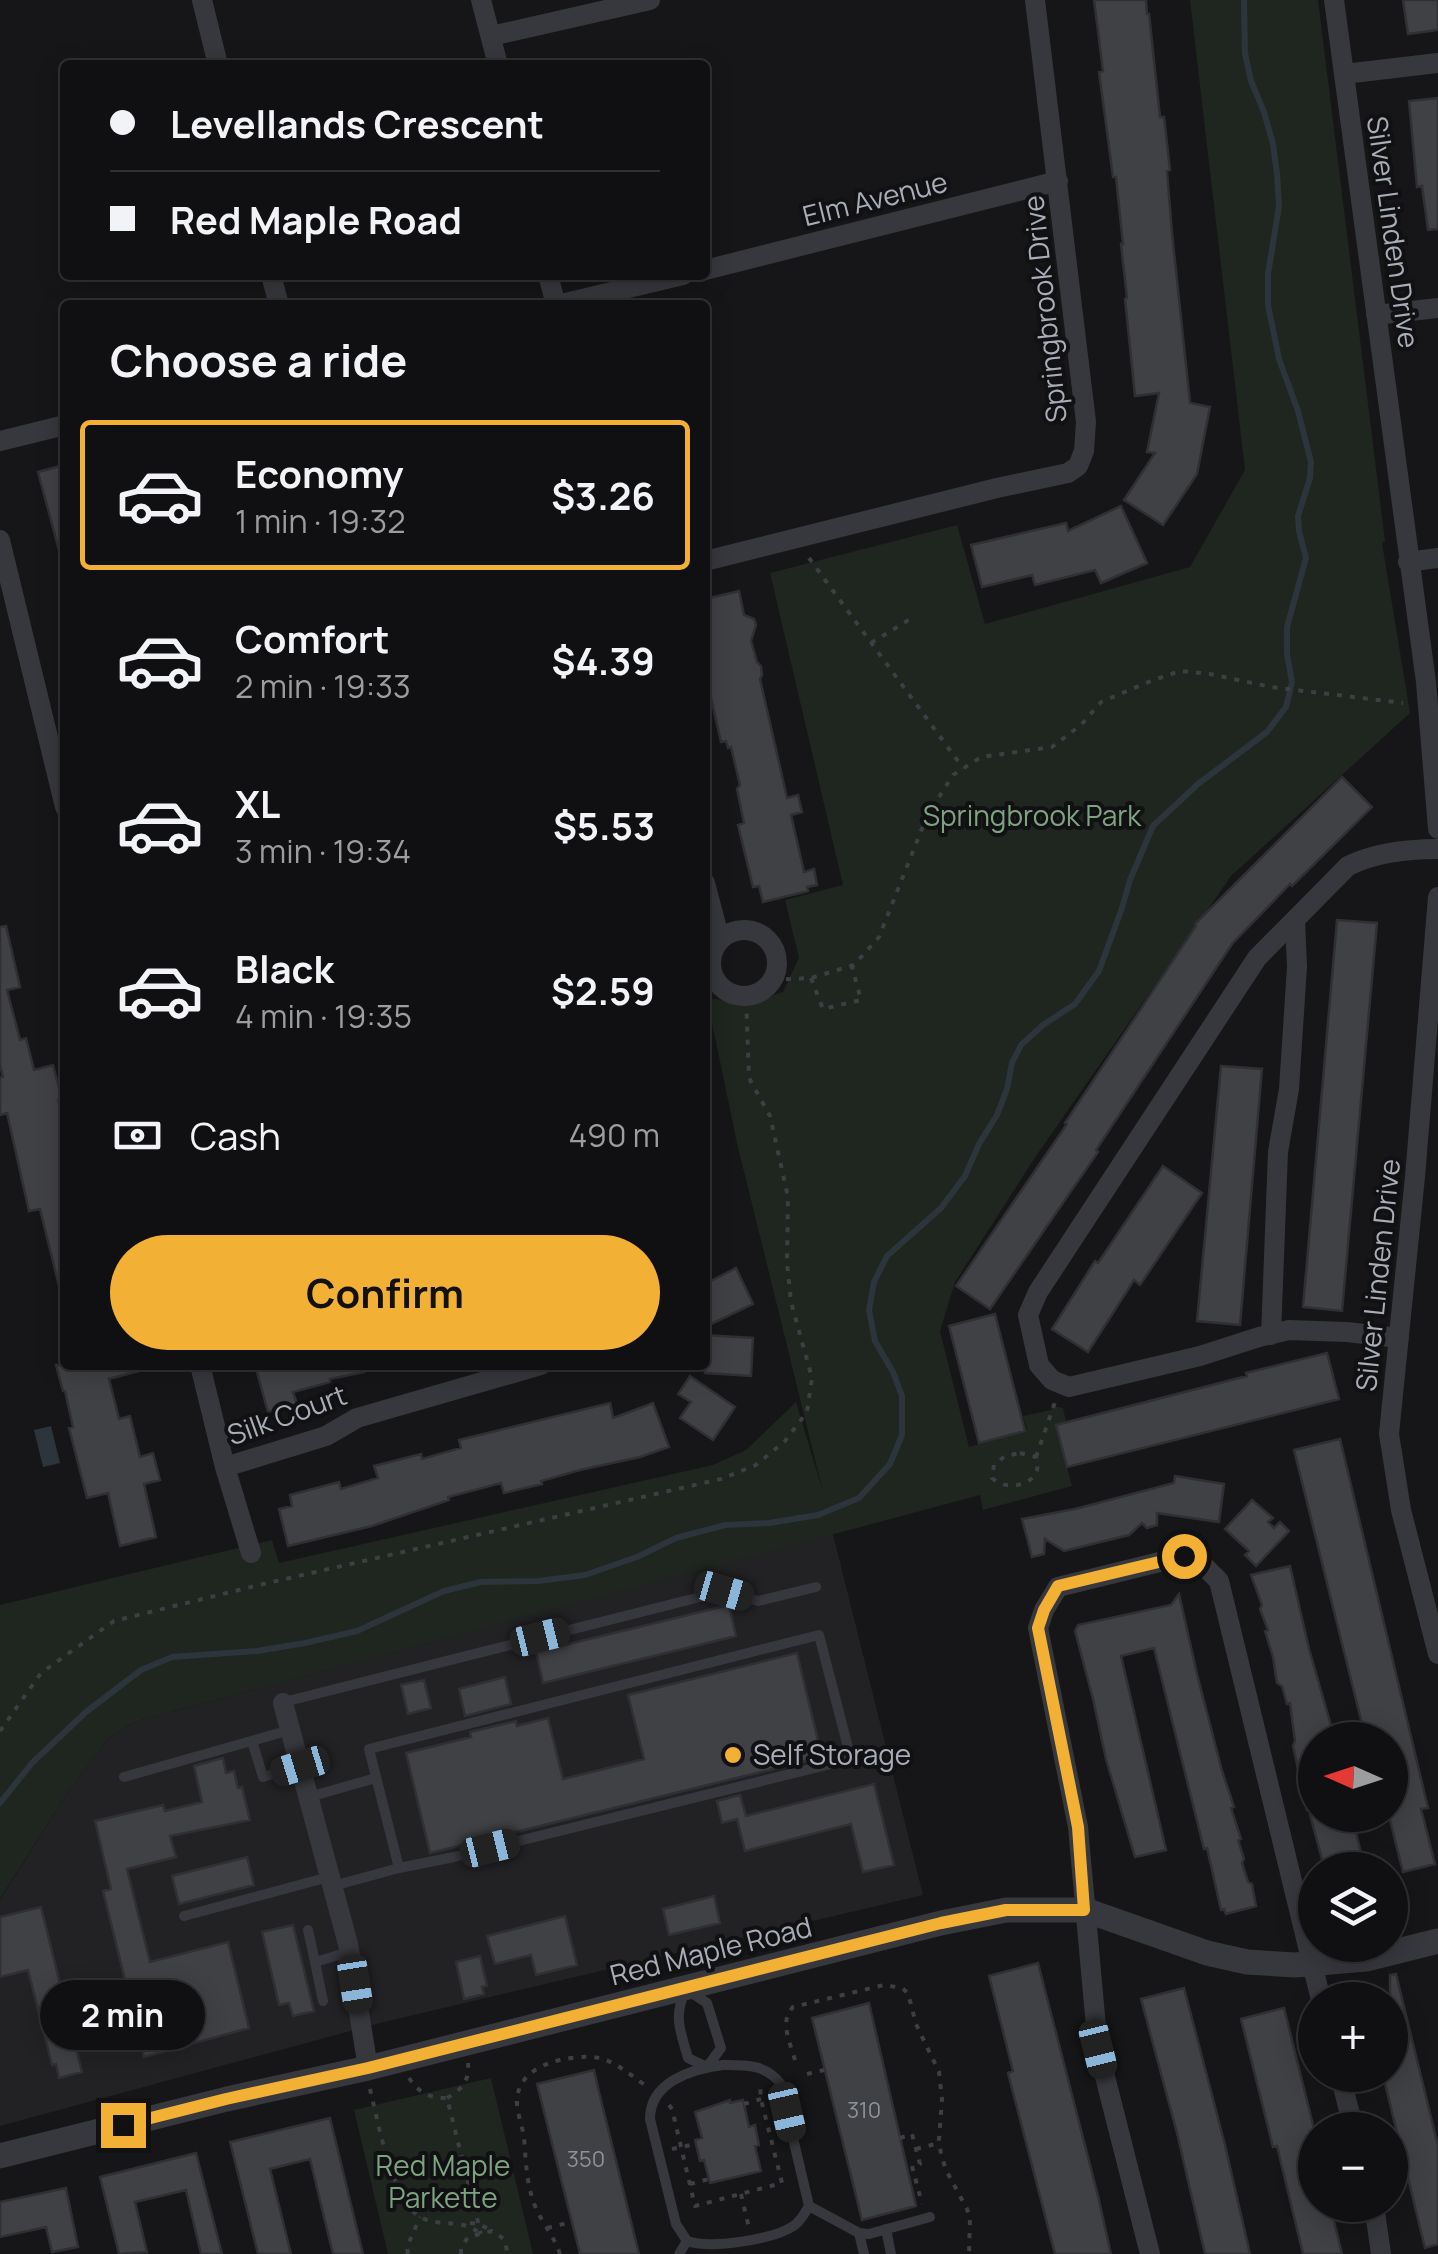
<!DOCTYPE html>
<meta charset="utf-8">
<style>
body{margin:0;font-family:Manrope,sans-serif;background:#19191b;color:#f1f3f6;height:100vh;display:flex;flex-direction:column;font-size:38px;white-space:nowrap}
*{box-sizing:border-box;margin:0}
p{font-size:32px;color:#9c9d9f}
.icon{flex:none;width:55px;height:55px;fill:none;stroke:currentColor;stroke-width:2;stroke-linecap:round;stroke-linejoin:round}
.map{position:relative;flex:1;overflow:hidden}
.drawer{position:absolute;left:60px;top:300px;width:650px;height:1070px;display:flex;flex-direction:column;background:#101012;border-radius:10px;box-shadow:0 5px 25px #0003,0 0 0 2px #303032}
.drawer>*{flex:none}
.hud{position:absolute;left:60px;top:60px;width:650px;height:220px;border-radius:10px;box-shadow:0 5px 25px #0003,0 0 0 2px #303032;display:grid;align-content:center;height:220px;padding:0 50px;background:#101012}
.needle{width:65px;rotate:273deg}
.fabs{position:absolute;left:1298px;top:1722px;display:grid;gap:20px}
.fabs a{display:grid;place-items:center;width:110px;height:110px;border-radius:50%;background:#101012;box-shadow:0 5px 25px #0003,0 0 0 2px #303032;font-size:50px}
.end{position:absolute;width:45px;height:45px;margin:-22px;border:12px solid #f2b134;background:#111;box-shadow:0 0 0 5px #111}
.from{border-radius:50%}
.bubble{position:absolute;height:70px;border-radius:35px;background:#101012;box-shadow:0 5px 25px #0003,0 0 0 2px #303032;font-size:32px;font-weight:700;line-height:70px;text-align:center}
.car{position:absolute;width:30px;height:60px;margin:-30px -15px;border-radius:12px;box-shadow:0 0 8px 2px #0007;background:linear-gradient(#222 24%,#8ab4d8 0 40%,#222 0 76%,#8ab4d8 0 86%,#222 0)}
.hud b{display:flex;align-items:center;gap:35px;height:95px;font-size:38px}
.hud b+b{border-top:2px solid #303032}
.hud i{width:25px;height:25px;background:#f1f3f6}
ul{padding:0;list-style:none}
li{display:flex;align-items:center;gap:30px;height:150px;margin:0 20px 15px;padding:0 30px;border:5px solid transparent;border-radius:10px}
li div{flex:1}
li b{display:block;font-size:38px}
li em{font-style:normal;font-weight:700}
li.current{border-color:#f2b134}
li>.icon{width:90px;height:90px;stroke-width:1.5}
h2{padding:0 50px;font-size:45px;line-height:120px}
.pay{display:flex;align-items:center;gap:25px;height:110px;padding:0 50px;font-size:38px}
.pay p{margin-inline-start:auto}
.primary-button{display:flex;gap:20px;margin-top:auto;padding:20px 50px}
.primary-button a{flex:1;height:115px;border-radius:60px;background:#f2b134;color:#111;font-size:40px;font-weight:700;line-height:115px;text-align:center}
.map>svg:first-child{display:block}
</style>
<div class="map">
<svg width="1438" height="2254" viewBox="0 0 1438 2254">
<rect width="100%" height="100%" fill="#161618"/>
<path fill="#222225" d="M833,1534L923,1895L380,2023L0,2126V1900L66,1795L109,1737L137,1721Z"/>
<path fill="#1e261f" d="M1190,0H1318L1385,541L1382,543L1410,713L1231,876L1034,1159L955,1282L940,1331L969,1447L1027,1430L1023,1416L1051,1410L1052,1406L1063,1408L1066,1422L1056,1426L1072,1486L983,1510L980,1495L137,1721L109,1737L66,1795L0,1899V1605L272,1540L279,1563L713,1465L746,1450L796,1402L823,1492L737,1143L707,999L757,1001L783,992L799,958L785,900L843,885L770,573L957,525L985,624L1190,567L1245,470Z
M491,2078L533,2254H388L354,2110Z"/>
<path fill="#2c353c" d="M51,1426L60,1463L43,1467L34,1430Z"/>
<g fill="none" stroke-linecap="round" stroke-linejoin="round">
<path stroke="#2c353c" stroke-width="6" d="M0,1803L32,1763L86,1712L141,1670L172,1657L257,1651L305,1643L357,1631L444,1591L481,1582L538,1581L585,1575L637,1557L676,1538L725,1525L769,1523L818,1515L859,1498L890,1464L902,1435V1396L893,1372L875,1341L869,1310L874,1282L887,1256L941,1208L965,1176L979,1144L997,1115L1007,1089L1012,1063L1021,1045L1043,1025L1075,1004L1099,971L1122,908L1130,880L1153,826L1198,784L1267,732L1286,707L1292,682L1287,654V627L1306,558L1299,531L1298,516L1310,478L1311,462L1298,411L1279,359L1268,305V274L1279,206L1277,174L1273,144L1264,112L1251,81L1245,53L1244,0"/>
</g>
<path fill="#404145" stroke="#303034" stroke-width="2.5" d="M1094,0H1146L1147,14H1149L1160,117H1164L1170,170L1167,171L1172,233L1190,403L1210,407L1197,474L1163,525L1124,500L1155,453L1147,452L1159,393L1135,396L1125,299L1127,298L1121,244H1123L1116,177H1113L1099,72L1103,71Z
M1403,0H1438V30L1408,34Z
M1438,98V229L1428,230L1422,186L1417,187L1409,101Z
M60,466L65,473V553L60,554L38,472Z
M1121,506L1147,563L1101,583L1095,570L1035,585L1032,575L982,587L971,545L1066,523L1068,531Z
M739,591L744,615L754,619L756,625L751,641L757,662L761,666L762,675L760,679L787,798L798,795L802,812L791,815L804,872L814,869L817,885L807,887L808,891L763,902L759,886L753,887L738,825L744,823L737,789L740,785L731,747L728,748L726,741L721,742L705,671V599Z
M1342,777L1372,807L1292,886L1290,884L1232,944L1096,1150L1098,1152L990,1309L956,1286L1067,1124L1065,1123L1196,926L1195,924Z
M1337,920L1377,923L1342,1311L1303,1307Z
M6,926L20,987L7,990L20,1040L26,1038L34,1070L53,1065L62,1099L58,1100L65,1126V1286H59L40,1209L29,1211L7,1113L0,1115V1078L3,1077L0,1064V927Z
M1221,1066L1262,1069L1240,1325L1197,1321Z
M1163,1166L1202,1193L1140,1285L1134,1280L1088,1352L1052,1329L1095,1261L1098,1263Z
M736,1268L753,1304L705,1327V1284Z
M995,1314L1025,1431L979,1443L949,1326Z
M705,1335L753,1338L751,1376L705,1373Z
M1327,1353L1339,1399L1067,1467L1056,1425L1247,1376L1246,1373Z
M56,1365H141L142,1370L109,1379L119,1419L130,1416L140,1457L153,1453L160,1480L144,1484L156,1537L120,1546L108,1493L87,1498L69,1428L73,1427L65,1391H63Z
M255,1365H363L364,1372L330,1379V1382L293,1392L297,1404L268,1412Z
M690,1376L735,1407L713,1440L680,1418L691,1402L678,1394Z
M610,1403L613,1418L653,1403L669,1447L640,1457L580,1470L541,1481L542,1484L504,1493L501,1483L448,1497L449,1500L372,1526L288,1546L279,1509L292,1506L290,1495L339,1482L341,1489L378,1478L374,1466L421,1454L422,1459L461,1448L459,1440Z
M1340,1439L1428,1808L1421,1809L1435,1864L1403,1872L1390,1820V1740H1366L1294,1450Z
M1175,1476L1224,1484L1219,1522L1157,1513V1525L1147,1528L1142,1523L1129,1535L1072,1549L1064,1551L1045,1539L1044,1554L1032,1557L1022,1519L1075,1509L1174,1483Z
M1252,1500L1273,1518L1268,1522L1274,1528L1280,1522L1289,1531L1256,1566L1245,1555L1249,1551L1225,1529Z
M1290,1566L1309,1649L1332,1729H1328L1331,1740H1315V1809L1307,1810L1293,1746L1295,1741L1290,1703L1287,1704L1282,1686L1277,1683L1273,1657L1265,1631L1268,1630L1260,1609L1262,1605L1251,1575Z
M1179,1594L1197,1674L1222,1771L1234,1807L1231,1808L1241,1839L1238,1840L1244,1859L1242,1863L1248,1882L1252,1884L1256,1906L1226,1914L1224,1909L1221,1910L1207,1848L1204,1849L1154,1648L1121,1656L1166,1850L1135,1857L1106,1759L1093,1699L1075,1631L1078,1625L1171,1605Z
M729,1605L736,1636L543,1683L536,1652Z
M797,1653L822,1757L430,1853L406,1753L471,1737L470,1732L516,1721L517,1726L548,1718L563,1779L644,1759L628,1695Z
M505,1677L511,1704L465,1716L459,1689Z
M424,1680L431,1708L408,1714L401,1685Z
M223,1758L226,1773L234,1771L238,1788L242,1787L250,1820L170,1836L176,1857L127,1869L150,1962L228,1942L249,2028L144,2057L103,1891L111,1889L95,1821L163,1805L165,1811L202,1802L194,1766Z
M874,1784L894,1865L863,1872L851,1824L745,1851L737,1819L722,1823L717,1801L740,1795L746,1816Z
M1310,1815H1352L1365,1870H1325Z
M247,1857L254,1885L179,1904L172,1876Z
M714,1896L720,1923L669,1935L663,1909Z
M41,1907L82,2072L59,2078L56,2064L52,2065L28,1970L0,1977V1917Z
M565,1916L577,1965L536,1975L531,1955L495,1964L487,1936Z
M293,1925L314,2011L293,2016L289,2003L279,2005L262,1932Z
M480,1956L487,1986L482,1987L484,1994L464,1999L456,1962Z
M1038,1963L1098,2196L1111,2254H1055L1008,2073L1013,2071L989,1976Z
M1396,1974L1438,2146V2244L1425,2248L1383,2075H1390V1975Z
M1184,1988L1225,2145L1250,2254H1205L1177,2133L1141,1999Z
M869,2003L916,2206L862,2220L812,2018Z
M1284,2008L1315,2133V2205H1330L1342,2254H1303L1277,2146L1273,2147L1241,2019Z
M594,2070L599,2092L639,2254H580L537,2084Z
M730,2100V2103L743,2100L749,2127L755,2125L759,2145L755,2146L761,2171L710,2183L704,2160L700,2161L695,2140L702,2138L695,2112Z
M330,2118L363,2254H333L310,2159L270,2169L291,2254H258L230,2142Z
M196,2153L222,2254H201L186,2190L135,2202L147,2252L119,2254L100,2177Z
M66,2188L78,2247L52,2252L46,2227L0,2237V2202Z"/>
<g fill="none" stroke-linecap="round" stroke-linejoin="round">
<path stroke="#3d3f44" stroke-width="4" stroke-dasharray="5 8" stroke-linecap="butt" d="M809,558L963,768
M871,643L907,621L905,616
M811,978L823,1009L861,1000L852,967
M773,980L811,978L854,965L879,937L927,816L953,775L981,757L1052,747L1081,725L1101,702L1151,681L1180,671L1210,674L1271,687L1403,703
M1020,1453L1036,1457C1046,1483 1008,1494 992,1478L994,1465L1005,1456Z
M1036,1457L1055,1402
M0,1731L41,1673L114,1621L259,1585L721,1479L756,1465L785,1441L807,1412L812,1378L791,1302L787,1262L788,1197L770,1116L749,1078L746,996
M795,2060C790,2042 779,2021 793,2007L884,1985L902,1988L908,1993L916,2024L939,2072L942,2099L939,2140L941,2154L946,2170L967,2209L970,2218L969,2254
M807,2074L824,2070
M409,2078C419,2093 429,2098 447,2098L481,2234
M370,2089C378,2121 392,2203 422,2218C443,2228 460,2217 481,2234
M447,2098C461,2090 470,2081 468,2063
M744,2104L761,2099
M669,2105L672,2109L695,2206L782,2183L761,2099L760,2085
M900,2138L912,2134L920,2164L912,2166L922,2204
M672,2149L696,2144
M916,2149L939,2143
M690,2184L709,2179
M741,2194L749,2228
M470,2223L479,2224L492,2231
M547,2228L571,2222
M408,2254L407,2247L420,2217
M461,2254V2248L468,2237L492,2231L504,2239L508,2254
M560,2254C554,2236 542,2223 535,2206C526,2183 526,2161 524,2137C522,2125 516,2110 517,2098C520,2075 539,2065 560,2060C604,2051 611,2061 645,2085
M579,2254H580"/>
<path stroke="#37383d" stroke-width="10" d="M284,1702L724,1591L758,1601L816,1587
M252,1741L263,1777L300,1766
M124,1777L290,1730
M309,1797L376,1778
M333,1886L399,1868L369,1749L819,1635L851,1759L454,1857L399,1868
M184,1916L329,1877
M308,1930L315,1962L349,1952
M315,1962L323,2001
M686,1989L707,2003L721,2048L707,2067L688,2058C680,2029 673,2017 686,1989Z
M723,2065C745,2065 765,2064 780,2083L809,2206C805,2213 801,2220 795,2225C774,2240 710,2249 687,2241L676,2224L650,2119C650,2082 691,2069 723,2065Z
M809,2206L859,2233L869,2234L930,2217
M886,2229L891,2254
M859,2233L864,2254
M679,2254L687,2241"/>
<path stroke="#37383d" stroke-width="20" d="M202,0L218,65
M481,0L498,65
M1334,0L1426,682L1438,829
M491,36L650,0
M1344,74L1438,63
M705,270L1058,181
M271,275L279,305
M548,275L556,305
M557,305L683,275
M1376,315L1438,308
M0,441L65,425
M0,540L65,807
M705,561L997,488L1068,473L1078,466L1084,451L1086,422L1035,0
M1408,562L1438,558
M705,883L720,940
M1438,897L1415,1177L1389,1434L1401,1510L1438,1654
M711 963a33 33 0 1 1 66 0a33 33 0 1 1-66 0Z
M1271,1335L1278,1152L1289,1089L1297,967L1295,920
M1399,1338L1347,1332L1289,1330L1259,1337L1200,1356L1069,1387L1052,1380L1039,1365L1028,1315L1038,1292L1257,958L1348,866C1376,852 1408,849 1438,849
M200,1365L225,1467L251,1553
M225,1467L326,1436L357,1418L541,1365
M283,1703L348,1944L368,2068
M1340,2075L1354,2130
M1374,2205L1381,2254
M1150,2254L1098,2049L1078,1827L1038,1628L1044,1610L1058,1587L1184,1556L1203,1565L1219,1581L1321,2000"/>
<path stroke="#37383d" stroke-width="25" d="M0,2156L227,2099L368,2068L941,1923L1006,1910H1085L1207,1953L1247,1962L1295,1965L1366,1959L1438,1941"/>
</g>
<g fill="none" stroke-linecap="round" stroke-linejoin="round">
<path stroke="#f2b134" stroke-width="12" d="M123,2125L226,2099L368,2068L941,1923L1006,1910H1084L1078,1827L1038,1628L1044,1610L1058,1586L1184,1556"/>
</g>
<circle fill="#f2b134" stroke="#111113" stroke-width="4" cx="733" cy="1755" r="10"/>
<g text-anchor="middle" stroke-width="8" stroke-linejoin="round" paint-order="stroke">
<g font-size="22" fill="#8e929b">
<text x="864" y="2118">310</text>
<text x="586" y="2167">350</text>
</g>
<g font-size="28" fill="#a8adb8" stroke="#111113">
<text transform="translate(875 199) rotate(-14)" y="10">Elm Avenue</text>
<text transform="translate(1393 232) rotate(82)" y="10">Silver Linden Drive</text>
<text transform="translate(1045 309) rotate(-96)" y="10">Springbrook Drive</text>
<text transform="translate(1378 1275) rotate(-84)" y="10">Silver Linden Drive</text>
<text transform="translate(287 1415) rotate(-20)" y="10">Silk Court</text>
<text transform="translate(711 1951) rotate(-14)" y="10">Red Maple Road</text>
</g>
<g font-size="28" fill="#7fa381" stroke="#111113">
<text x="1032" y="826">Springbrook Park</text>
<text x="443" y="2176">Red Maple<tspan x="443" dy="32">Parkette</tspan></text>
</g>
<g font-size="28" fill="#a8adb8" stroke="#111113" text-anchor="start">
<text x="753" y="1765">Self Storage</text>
</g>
</g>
</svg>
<div class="fabs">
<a><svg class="needle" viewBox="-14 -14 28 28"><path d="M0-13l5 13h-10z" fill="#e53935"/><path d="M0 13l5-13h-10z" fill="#9c9d9f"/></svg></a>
<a><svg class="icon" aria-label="layers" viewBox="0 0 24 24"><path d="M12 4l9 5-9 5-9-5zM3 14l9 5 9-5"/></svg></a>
<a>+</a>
<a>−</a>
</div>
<i class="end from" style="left:1184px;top:1556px"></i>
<i class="end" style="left:123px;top:2125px"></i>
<div class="bubble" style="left:40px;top:1980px;width:165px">2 min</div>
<i class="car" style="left:724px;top:1591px;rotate:106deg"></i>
<i class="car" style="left:540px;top:1637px;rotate:76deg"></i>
<i class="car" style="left:300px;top:1766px;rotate:253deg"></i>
<i class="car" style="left:490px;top:1848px;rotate:76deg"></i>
<i class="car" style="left:355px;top:1984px;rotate:171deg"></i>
<i class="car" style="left:1098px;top:2049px;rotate:166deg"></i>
<i class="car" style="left:787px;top:2112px;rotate:167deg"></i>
<div class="hud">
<b><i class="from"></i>Levellands Crescent</b>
<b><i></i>Red Maple Road</b>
</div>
<section class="drawer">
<h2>Choose a ride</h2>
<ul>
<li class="current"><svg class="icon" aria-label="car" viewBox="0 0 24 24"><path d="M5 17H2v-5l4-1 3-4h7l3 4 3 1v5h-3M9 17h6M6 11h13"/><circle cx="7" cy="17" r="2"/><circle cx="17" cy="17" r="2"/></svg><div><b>Economy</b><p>1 min · 19:32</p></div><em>$3.26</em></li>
<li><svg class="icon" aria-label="car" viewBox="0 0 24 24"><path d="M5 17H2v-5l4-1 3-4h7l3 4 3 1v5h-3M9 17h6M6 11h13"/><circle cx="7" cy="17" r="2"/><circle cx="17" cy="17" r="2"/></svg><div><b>Comfort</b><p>2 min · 19:33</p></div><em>$4.39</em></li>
<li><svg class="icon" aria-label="car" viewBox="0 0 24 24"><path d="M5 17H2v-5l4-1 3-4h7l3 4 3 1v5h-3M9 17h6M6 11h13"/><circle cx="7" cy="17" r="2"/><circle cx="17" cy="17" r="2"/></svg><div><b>XL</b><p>3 min · 19:34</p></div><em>$5.53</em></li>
<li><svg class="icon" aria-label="car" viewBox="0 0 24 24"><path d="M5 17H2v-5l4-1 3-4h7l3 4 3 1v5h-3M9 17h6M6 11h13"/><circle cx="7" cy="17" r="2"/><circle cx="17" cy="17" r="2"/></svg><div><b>Black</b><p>4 min · 19:35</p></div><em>$2.59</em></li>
</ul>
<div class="pay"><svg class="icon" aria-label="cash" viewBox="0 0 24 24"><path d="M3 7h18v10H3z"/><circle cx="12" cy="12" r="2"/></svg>Cash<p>490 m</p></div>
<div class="primary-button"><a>Confirm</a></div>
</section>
</div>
